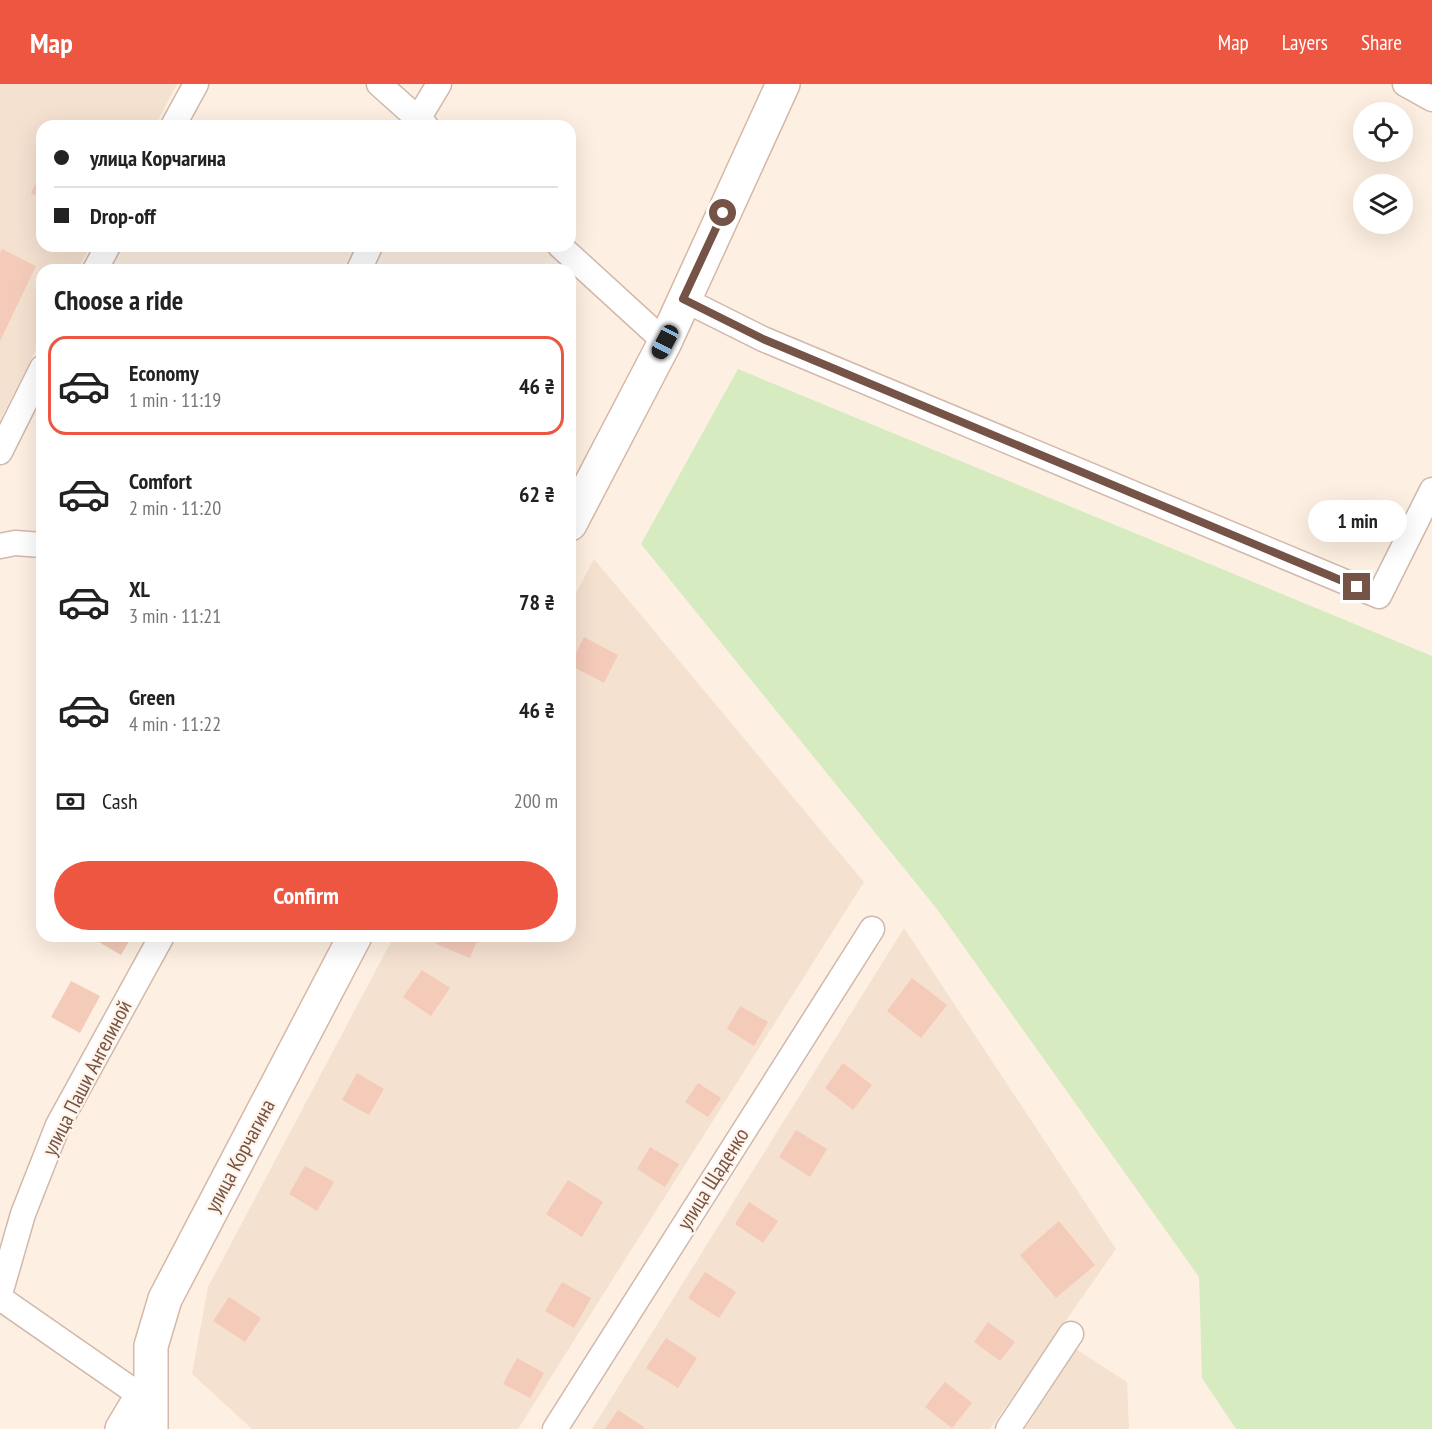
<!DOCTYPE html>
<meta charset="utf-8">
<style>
body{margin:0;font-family:"PT Sans Narrow",sans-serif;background:#f6f6f6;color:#222;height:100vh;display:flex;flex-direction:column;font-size:22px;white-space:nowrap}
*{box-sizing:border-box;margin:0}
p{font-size:20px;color:#767676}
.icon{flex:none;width:33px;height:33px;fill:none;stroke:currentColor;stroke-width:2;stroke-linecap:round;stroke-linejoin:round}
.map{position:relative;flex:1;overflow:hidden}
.drawer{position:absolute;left:36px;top:180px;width:540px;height:678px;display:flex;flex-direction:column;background:#fff;border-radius:18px;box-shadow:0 6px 24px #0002}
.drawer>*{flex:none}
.guide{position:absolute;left:36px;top:36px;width:540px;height:132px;border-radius:18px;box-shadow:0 6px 24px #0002;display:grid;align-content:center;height:132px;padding:0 18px;background:#fff}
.buttons{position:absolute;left:1353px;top:18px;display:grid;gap:12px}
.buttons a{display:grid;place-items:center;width:60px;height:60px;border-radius:50%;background:#fff;box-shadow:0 6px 24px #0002;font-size:30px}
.end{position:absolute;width:27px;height:27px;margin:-14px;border:8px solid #765347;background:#fff;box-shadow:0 0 0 3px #fff}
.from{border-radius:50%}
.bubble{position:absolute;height:42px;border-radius:21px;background:#fff;box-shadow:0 6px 24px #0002;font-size:20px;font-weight:700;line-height:42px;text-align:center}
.car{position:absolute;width:18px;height:36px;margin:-18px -9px;border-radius:8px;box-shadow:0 0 4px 2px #0007;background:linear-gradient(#222 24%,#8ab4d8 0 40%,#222 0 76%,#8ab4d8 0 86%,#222 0)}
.guide b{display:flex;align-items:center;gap:21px;height:57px;font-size:22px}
.guide b+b{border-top:2px solid #e0e0e0}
.guide i{width:15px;height:15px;background:#222}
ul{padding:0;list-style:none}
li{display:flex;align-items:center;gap:18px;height:99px;margin:0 12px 9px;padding:0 6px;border:3px solid transparent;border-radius:18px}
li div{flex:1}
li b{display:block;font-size:22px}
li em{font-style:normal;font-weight:700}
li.selected{border-color:#ed5742}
li>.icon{width:54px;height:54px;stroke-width:1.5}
h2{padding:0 18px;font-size:27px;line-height:72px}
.pay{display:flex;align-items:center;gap:15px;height:66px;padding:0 18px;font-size:22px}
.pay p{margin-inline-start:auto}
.cta{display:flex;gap:12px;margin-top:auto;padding:12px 18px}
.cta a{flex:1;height:69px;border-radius:36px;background:#ed5742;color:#fff;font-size:24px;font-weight:700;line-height:69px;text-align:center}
header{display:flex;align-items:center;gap:36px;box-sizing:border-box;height:84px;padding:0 30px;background:#ed5742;color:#fff}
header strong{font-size:28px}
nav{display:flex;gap:33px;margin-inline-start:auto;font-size:21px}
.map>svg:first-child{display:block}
</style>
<header>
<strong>Map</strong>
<nav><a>Map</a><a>Layers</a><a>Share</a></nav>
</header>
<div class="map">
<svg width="1432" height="1345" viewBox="0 0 1432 1345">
<rect width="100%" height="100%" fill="#fdf0e2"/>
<path fill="#f5e1d0" d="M0,0H177L155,42H42V162H90L77,186H42V254L0,336Z
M594,475L864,798L518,1345H252L192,1290L208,1203L394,852H570V520Z
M904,844L1116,1165L990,1345H592Z
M1076,1265L1127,1298L1129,1345H1025Z"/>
<path fill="#d6ebc0" d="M738,285L1432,572V1345H1236L1202,1294L1199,1193L937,825L641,460Z"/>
<path fill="#f4cab9" d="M42,86V115L31,109Z
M2,165L36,182L0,257V169Z
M584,553L618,571L604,599L570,581Z
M93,852H132L121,871L92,854Z
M440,852H479L470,874L436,860Z
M422,886L450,904L431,932L403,913Z
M912,894L947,921L921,954L887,927Z
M71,897L100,912L80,949L51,933Z
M740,922L768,938L754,962L727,945Z
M843,979L872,1001L853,1026L825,1004Z
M357,989L384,1005L369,1031L342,1016Z
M698,999L721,1014L708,1033L685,1018Z
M796,1046L827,1065L810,1093L779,1073Z
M650,1063L679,1080L665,1103L637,1085Z
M305,1082L334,1098L317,1127L289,1110Z
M568,1096L603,1118L582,1153L546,1130Z
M749,1118L778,1137L763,1159L735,1140Z
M1059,1137L1095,1181L1056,1214L1020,1171Z
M705,1188L736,1208L719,1234L688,1214Z
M562,1198L591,1214L574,1244L545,1227Z
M229,1213L261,1234L245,1258L213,1237Z
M988,1238L1015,1258L1000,1277L974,1258Z
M666,1254L697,1274L678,1304L646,1284Z
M517,1274L544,1289L530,1314L503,1300Z
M945,1298L972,1319L952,1344L925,1323Z
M618,1326L644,1343L643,1345H605Z"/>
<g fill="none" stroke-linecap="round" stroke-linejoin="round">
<g stroke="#d1b8ab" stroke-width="27">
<path id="street" d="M379,0L426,42
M1405,0L1432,15
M418,35L439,0
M173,42L196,0
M560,162L665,258
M95,186L108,162
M359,186L370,162
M683,215L763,255L1379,512L1432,406
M0,368L42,284
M0,462L15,459L42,461
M0,1210L23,1130L58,1041L162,852
M0,1214L141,1312
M555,1345L872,845
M1008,1345L1071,1250"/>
</g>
<g stroke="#d4b8a8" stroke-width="36">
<path id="secondary" d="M570,440L665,258L783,0
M122,1345L149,1300
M151,1345V1262L165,1215L355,852"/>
</g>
<use href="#street" stroke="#fff" stroke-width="24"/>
<use href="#secondary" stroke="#fff" stroke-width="33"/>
</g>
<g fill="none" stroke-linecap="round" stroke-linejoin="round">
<path stroke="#765347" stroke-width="8" d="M723,129L683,215L763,255L1357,503"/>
</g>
<g text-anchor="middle" stroke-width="4.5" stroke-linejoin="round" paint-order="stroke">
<g font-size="21" fill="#765347" stroke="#fff4ea">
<text transform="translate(87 994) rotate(-63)" y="7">улица Паши Ангелиной</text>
<text transform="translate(240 1072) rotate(-62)" y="7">улица Корчагина</text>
<text transform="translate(713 1095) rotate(-58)" y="7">улица Щаденко</text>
</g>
</g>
</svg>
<div class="buttons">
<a><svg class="icon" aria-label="locate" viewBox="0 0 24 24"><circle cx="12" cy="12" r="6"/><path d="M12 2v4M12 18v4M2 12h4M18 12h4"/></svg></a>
<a><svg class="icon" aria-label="layers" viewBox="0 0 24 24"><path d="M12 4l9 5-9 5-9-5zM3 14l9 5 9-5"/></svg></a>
</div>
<i class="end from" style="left:723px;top:129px"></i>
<i class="end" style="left:1357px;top:503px"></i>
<div class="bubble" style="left:1308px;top:416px;width:99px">1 min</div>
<i class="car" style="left:665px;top:258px;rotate:208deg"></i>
<div class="guide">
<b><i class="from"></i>улица Корчагина</b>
<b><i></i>Drop-off</b>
</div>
<section class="drawer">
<h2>Choose a ride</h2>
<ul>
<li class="selected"><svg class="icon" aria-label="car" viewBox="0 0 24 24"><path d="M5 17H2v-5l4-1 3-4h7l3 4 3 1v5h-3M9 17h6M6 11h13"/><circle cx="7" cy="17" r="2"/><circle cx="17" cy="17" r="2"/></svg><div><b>Economy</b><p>1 min · 11:19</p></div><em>46 ₴</em></li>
<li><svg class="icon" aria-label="car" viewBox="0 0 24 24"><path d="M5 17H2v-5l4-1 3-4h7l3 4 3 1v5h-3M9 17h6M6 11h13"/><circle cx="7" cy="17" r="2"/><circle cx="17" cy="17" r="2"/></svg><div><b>Comfort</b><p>2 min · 11:20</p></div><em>62 ₴</em></li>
<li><svg class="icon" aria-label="car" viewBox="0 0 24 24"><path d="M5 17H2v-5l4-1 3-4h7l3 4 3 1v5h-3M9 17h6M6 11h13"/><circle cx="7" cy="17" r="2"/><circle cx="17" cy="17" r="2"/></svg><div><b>XL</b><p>3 min · 11:21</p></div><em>78 ₴</em></li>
<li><svg class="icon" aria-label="car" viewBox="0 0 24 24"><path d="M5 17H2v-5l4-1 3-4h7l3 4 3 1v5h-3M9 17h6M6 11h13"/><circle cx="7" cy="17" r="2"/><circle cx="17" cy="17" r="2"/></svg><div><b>Green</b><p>4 min · 11:22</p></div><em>46 ₴</em></li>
</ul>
<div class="pay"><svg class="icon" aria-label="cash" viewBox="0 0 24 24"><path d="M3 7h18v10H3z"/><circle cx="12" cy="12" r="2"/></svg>Cash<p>200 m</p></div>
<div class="cta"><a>Confirm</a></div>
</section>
</div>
